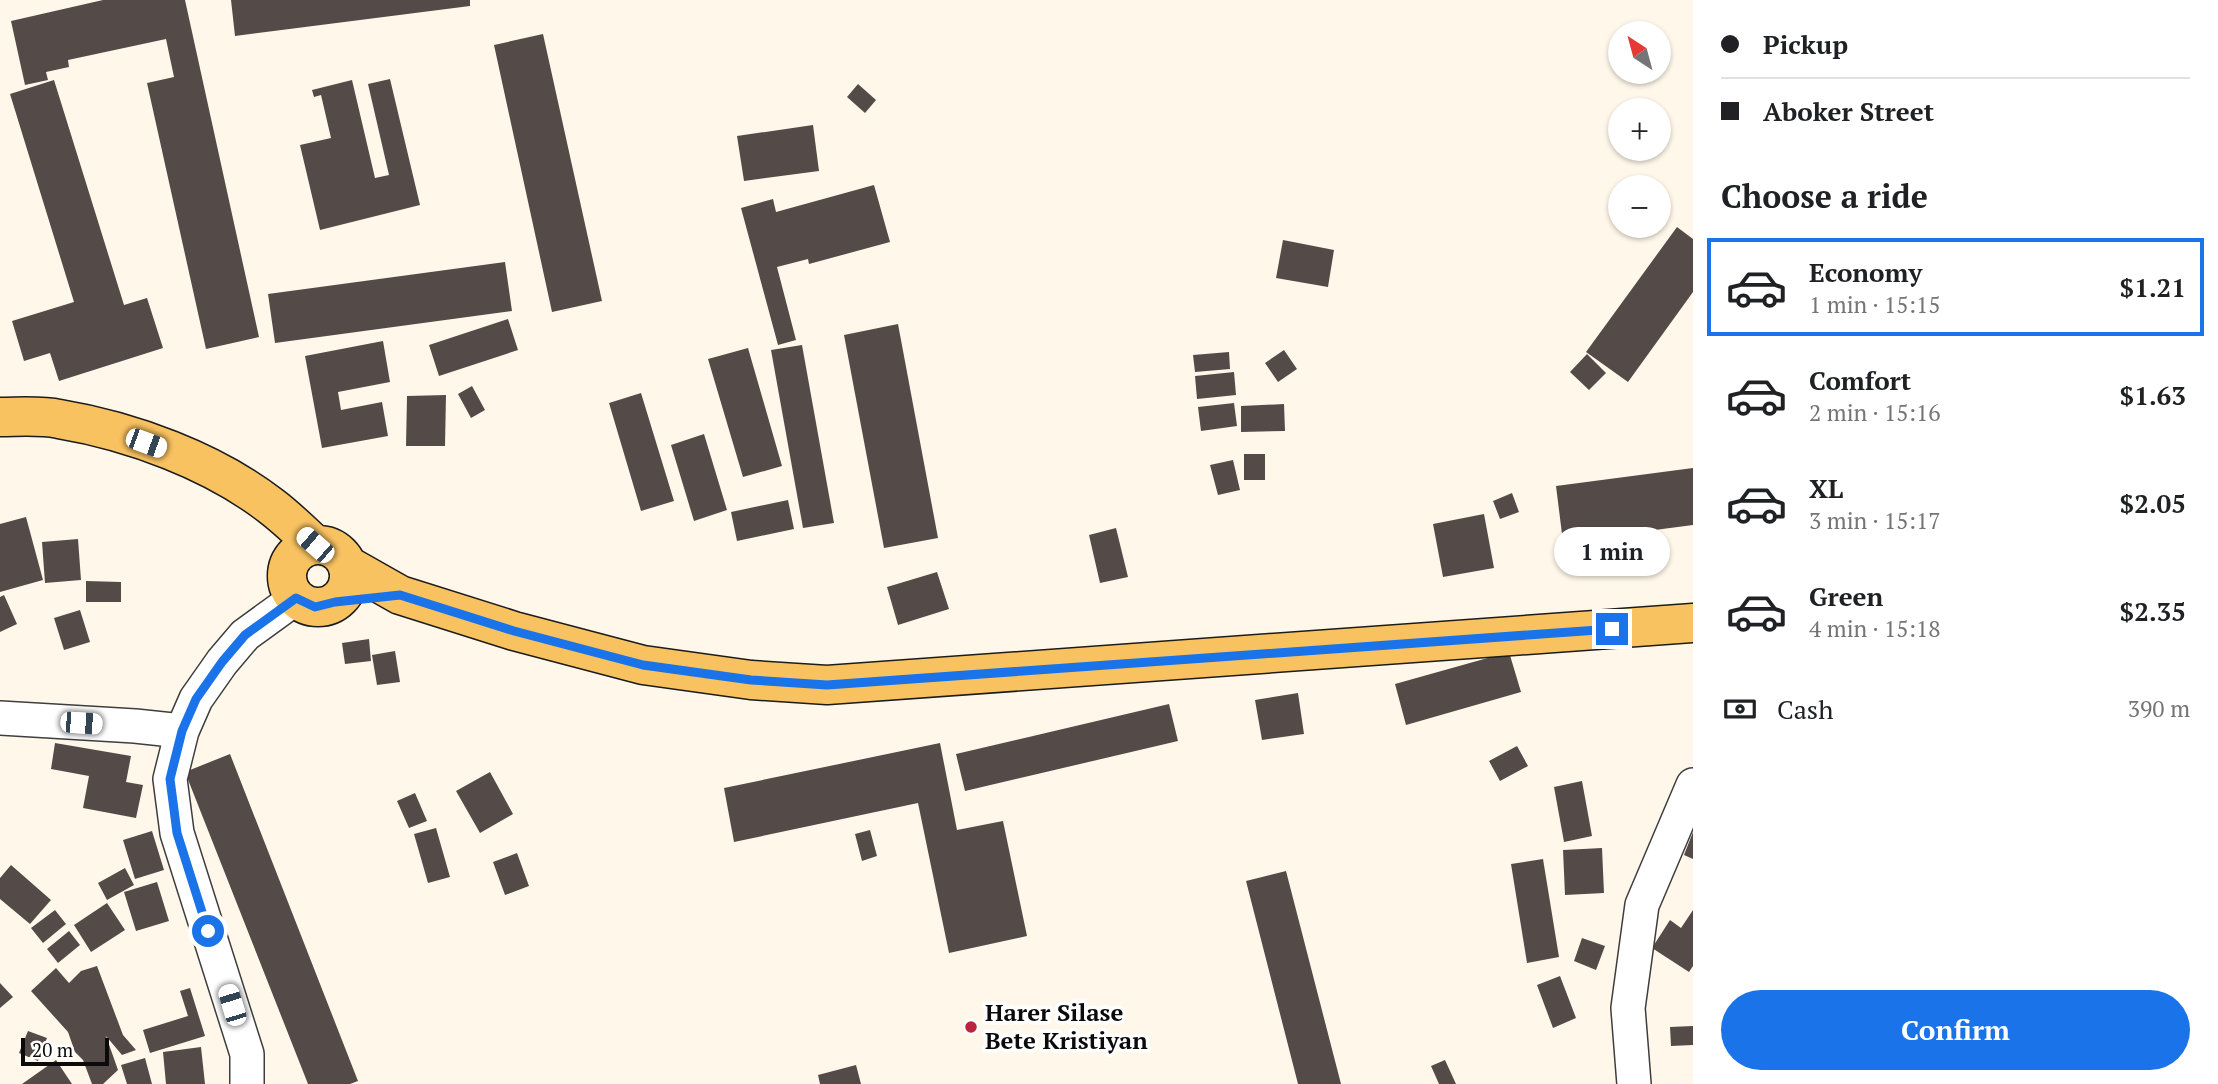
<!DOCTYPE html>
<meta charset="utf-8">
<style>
body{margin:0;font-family:"PT Serif",serif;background:#f2f2f2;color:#202124;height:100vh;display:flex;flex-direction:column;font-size:26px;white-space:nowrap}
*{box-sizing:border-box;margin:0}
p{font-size:23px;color:#757577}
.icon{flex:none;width:38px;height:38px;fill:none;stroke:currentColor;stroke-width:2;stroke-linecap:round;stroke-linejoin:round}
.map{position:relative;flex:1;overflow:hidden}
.details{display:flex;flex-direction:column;background:#fff;width:525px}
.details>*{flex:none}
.top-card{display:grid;align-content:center;height:154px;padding:0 28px;background:#fff}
.needle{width:46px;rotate:324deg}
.controls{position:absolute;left:1608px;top:21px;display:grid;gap:14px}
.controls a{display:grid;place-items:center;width:63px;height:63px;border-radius:50%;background:#fff;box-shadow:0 2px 5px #0004;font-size:35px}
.scale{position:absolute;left:21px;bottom:18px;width:88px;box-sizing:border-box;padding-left:7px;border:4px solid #0b0b0b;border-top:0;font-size:19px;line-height:24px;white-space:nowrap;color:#0b0b0b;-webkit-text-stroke:5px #fff;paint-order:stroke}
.end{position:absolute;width:32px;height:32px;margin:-16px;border:9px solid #1a73e8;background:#fff;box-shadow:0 0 0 4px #fff}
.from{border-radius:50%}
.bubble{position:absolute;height:49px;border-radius:24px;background:#fff;box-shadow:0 2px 5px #0004;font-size:23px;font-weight:600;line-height:49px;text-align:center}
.car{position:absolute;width:21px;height:42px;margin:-21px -10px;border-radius:9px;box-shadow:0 0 5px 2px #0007;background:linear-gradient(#fff 24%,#345 0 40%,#fff 0 76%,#345 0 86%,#fff 0)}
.top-card b{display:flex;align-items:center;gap:24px;height:66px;font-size:26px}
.top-card b+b{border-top:2px solid #e0e0e0}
.top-card i{width:18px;height:18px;background:#202124}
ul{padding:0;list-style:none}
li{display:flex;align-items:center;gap:21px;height:98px;margin:0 14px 10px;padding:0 14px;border:4px solid transparent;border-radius:0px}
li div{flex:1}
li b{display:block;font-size:26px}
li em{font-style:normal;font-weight:600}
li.active{border-color:#1a73e8}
li>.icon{width:63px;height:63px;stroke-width:1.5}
h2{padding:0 28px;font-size:32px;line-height:84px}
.pay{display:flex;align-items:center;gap:18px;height:77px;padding:0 28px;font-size:26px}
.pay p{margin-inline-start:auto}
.primary-button{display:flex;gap:14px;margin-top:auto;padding:14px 28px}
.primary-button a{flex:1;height:80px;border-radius:42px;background:#1a73e8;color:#fff;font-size:28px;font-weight:600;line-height:80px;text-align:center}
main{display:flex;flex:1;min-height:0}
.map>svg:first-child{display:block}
</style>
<main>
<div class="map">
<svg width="1693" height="1084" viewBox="0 0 1693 1084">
<rect width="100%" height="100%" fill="#fff8ea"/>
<path fill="#544b48" d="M103,0H185L259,337L206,349L147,83L174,77L166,39L68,60L69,67L46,72L48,80L25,85L11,21Z
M231,0H470V6L235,36Z
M543,34L602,301L552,312L494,45Z
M390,79L420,205L320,230L300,145L331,138L321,95L314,97L312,90L352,80L375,178L389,175L368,84Z
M54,80L124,305L147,298L163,348L59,381L50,353L24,361L12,321L74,302L10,94Z
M858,84L876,100L865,113L847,97Z
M813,125L819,171L744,181L737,136Z
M874,185L890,242L809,264L808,259L777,267L796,340L778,345L741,208L773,199L776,212Z
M1677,227L1693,239V292L1628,382L1586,352Z
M1283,240L1334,250L1328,287L1276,278Z
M505,262L512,311L275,343L268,294Z
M508,319L518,350L439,376L429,345Z
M898,324L938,538L884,548L844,335Z
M383,341L390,382L338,392L341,410L382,402L388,436L322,448L305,356Z
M802,345L834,523L803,528L771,350Z
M748,348L782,466L743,477L708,359Z
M1284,350L1297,369L1278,382L1265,363Z
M1229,352L1230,369L1195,372L1193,355Z
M1587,354L1606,373L1589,390L1570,372Z
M1234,372L1236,395L1197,399L1195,376Z
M472,386L485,410L471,418L458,394Z
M641,393L674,501L641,511L609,403Z
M446,395L445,446H406L407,396Z
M1234,403L1237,426L1201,431L1198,407Z
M1284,404L1285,431L1241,432V406Z
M704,434L727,510L694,521L671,445Z
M1244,454H1265V480H1244Z
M1233,460L1240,490L1218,495L1210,465Z
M1693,468V525L1563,542L1556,486Z
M1512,493L1519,512L1500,519L1493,501Z
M788,500L794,529L737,541L731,512Z
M1484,514L1494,568L1443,577L1433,524Z
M26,517L43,580L0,592V524Z
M1116,528L1128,577L1100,583L1089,535Z
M78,539L81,580L45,583L42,542Z
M937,572L949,609L898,625L887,587Z
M86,581L121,582V602H86Z
M4,595L17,624L0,632V597Z
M80,610L90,642L64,650L54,618Z
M369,639L371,661L345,664L342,643Z
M395,651L400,682L377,685L372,655Z
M1509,652L1521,692L1406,725L1395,684Z
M1298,693L1304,734L1262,740L1255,700Z
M1169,704L1178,741L965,791L956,754Z
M55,743L131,756L126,782L143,785L136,818L83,808L89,776L51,769Z
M940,743L957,830L1003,821L1027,936L949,953L918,803L734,842L724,788Z
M1517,746L1528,766L1500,781L1489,761Z
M230,754L358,1081L350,1084H308L185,772Z
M490,772L513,814L480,833L456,791Z
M1582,781L1592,836L1564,842L1554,787Z
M415,793L427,821L409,828L397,801Z
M436,828L450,877L428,883L414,834Z
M870,830L877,856L862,861L855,834Z
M152,831L164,870L135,879L123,840Z
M1693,832V859L1684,855Z
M1602,848L1604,893L1565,895L1563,850Z
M517,853L529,886L505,895L493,862Z
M1543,859L1559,957L1527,963L1511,864Z
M11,865L51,900L30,924L0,899V878Z
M125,868L134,885L107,900L98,883Z
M1286,871L1341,1084H1298L1246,881Z
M157,882L169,921L136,931L124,892Z
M107,903L125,930L91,952L74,925Z
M55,910L66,924L43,943L31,928Z
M1693,910V966L1689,972L1652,948L1670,920L1681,928Z
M69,931L80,945L58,963L47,949Z
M1582,938L1605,946L1596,970L1574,961Z
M97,966L123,1035L136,1050L122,1055L106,1036L118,1070L103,1084H92L83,1060L75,1052L68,1032L31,991L56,968L69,983L81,971Z
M1560,976L1576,1018L1553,1028L1537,985Z
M0,983L13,997L0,1008Z
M190,988L205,1036L150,1053L143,1030L188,1016L180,991Z
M1693,1026V1045L1671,1046L1670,1027Z
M28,1031L47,1038L38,1061L19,1053Z
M201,1047L205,1084H166L163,1052Z
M145,1058L152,1084H127L121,1065Z
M56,1060L72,1084H22Z
M1445,1060L1456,1084H1439L1431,1066Z
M856,1065L861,1084H820L818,1075Z"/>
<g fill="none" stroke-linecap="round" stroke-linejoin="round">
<g stroke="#3e3e3e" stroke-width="36">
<path id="minor" d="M0,718L135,726L182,731
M247,1084V1054L177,833L170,779L182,731L196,699L222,662L245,635L296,598
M1634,1084L1628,1008L1642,905L1693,785"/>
</g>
<g stroke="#1c1c1c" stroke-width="41">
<path id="major" d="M0,417C19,417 40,415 59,419C131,431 213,461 271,506C287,518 301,532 315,545
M287 576a31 31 0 1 1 62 0a31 31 0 1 1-62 0Z
M347,565L400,595L514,631L643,665L751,680L827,685L1693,623"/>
</g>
<use href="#minor" stroke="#fff" stroke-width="33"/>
<use href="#major" stroke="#f8c261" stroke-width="38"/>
</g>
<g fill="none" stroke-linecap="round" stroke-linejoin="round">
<path stroke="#1a73e8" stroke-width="9" d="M208,931L177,833L170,779L182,731L196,699L222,662L245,635L296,598L315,607L335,602L400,595L514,631L643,665L751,680L827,685L1612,629"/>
</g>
<circle fill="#b9253d" stroke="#fff" stroke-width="2.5" cx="971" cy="1027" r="7"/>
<g text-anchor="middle" stroke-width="7" stroke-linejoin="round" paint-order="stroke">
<g font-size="24" font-weight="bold" fill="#0b0b0b" stroke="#fff" text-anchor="start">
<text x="985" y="1021">Harer Silase<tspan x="985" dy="28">Bete Kristiyan</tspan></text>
</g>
</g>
</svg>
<div class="controls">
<a><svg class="needle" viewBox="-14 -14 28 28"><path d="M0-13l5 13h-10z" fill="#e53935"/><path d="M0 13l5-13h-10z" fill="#757577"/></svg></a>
<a>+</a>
<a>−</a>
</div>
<div class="scale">20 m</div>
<i class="end from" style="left:208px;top:931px"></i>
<i class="end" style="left:1612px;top:629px"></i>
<div class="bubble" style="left:1554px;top:527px;width:116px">1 min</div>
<i class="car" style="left:146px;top:443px;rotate:110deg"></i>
<i class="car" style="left:315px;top:545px;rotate:311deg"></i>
<i class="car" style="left:81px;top:723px;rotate:94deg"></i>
<i class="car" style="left:232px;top:1005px;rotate:343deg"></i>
</div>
<section class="details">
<div class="top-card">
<b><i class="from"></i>Pickup</b>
<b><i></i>Aboker Street</b>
</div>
<h2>Choose a ride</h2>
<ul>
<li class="active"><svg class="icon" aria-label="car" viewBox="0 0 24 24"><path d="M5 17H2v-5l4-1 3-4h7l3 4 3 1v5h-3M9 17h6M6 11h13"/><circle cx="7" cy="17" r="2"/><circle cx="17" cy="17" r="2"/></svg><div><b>Economy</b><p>1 min · 15:15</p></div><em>$1.21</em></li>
<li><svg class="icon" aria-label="car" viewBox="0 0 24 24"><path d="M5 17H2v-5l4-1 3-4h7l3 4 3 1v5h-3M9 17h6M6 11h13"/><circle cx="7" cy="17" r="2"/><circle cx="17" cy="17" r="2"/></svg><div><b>Comfort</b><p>2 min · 15:16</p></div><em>$1.63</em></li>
<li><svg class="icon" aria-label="car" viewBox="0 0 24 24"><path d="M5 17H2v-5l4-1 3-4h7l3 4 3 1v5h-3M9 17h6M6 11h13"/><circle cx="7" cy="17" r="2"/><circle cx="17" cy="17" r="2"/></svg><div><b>XL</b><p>3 min · 15:17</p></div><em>$2.05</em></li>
<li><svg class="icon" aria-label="car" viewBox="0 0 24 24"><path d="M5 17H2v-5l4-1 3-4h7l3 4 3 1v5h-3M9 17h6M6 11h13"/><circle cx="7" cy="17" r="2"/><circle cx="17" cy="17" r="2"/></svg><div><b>Green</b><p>4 min · 15:18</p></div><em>$2.35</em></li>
</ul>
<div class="pay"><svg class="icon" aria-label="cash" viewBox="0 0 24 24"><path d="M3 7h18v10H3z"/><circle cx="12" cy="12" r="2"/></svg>Cash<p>390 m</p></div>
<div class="primary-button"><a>Confirm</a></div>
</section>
</main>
